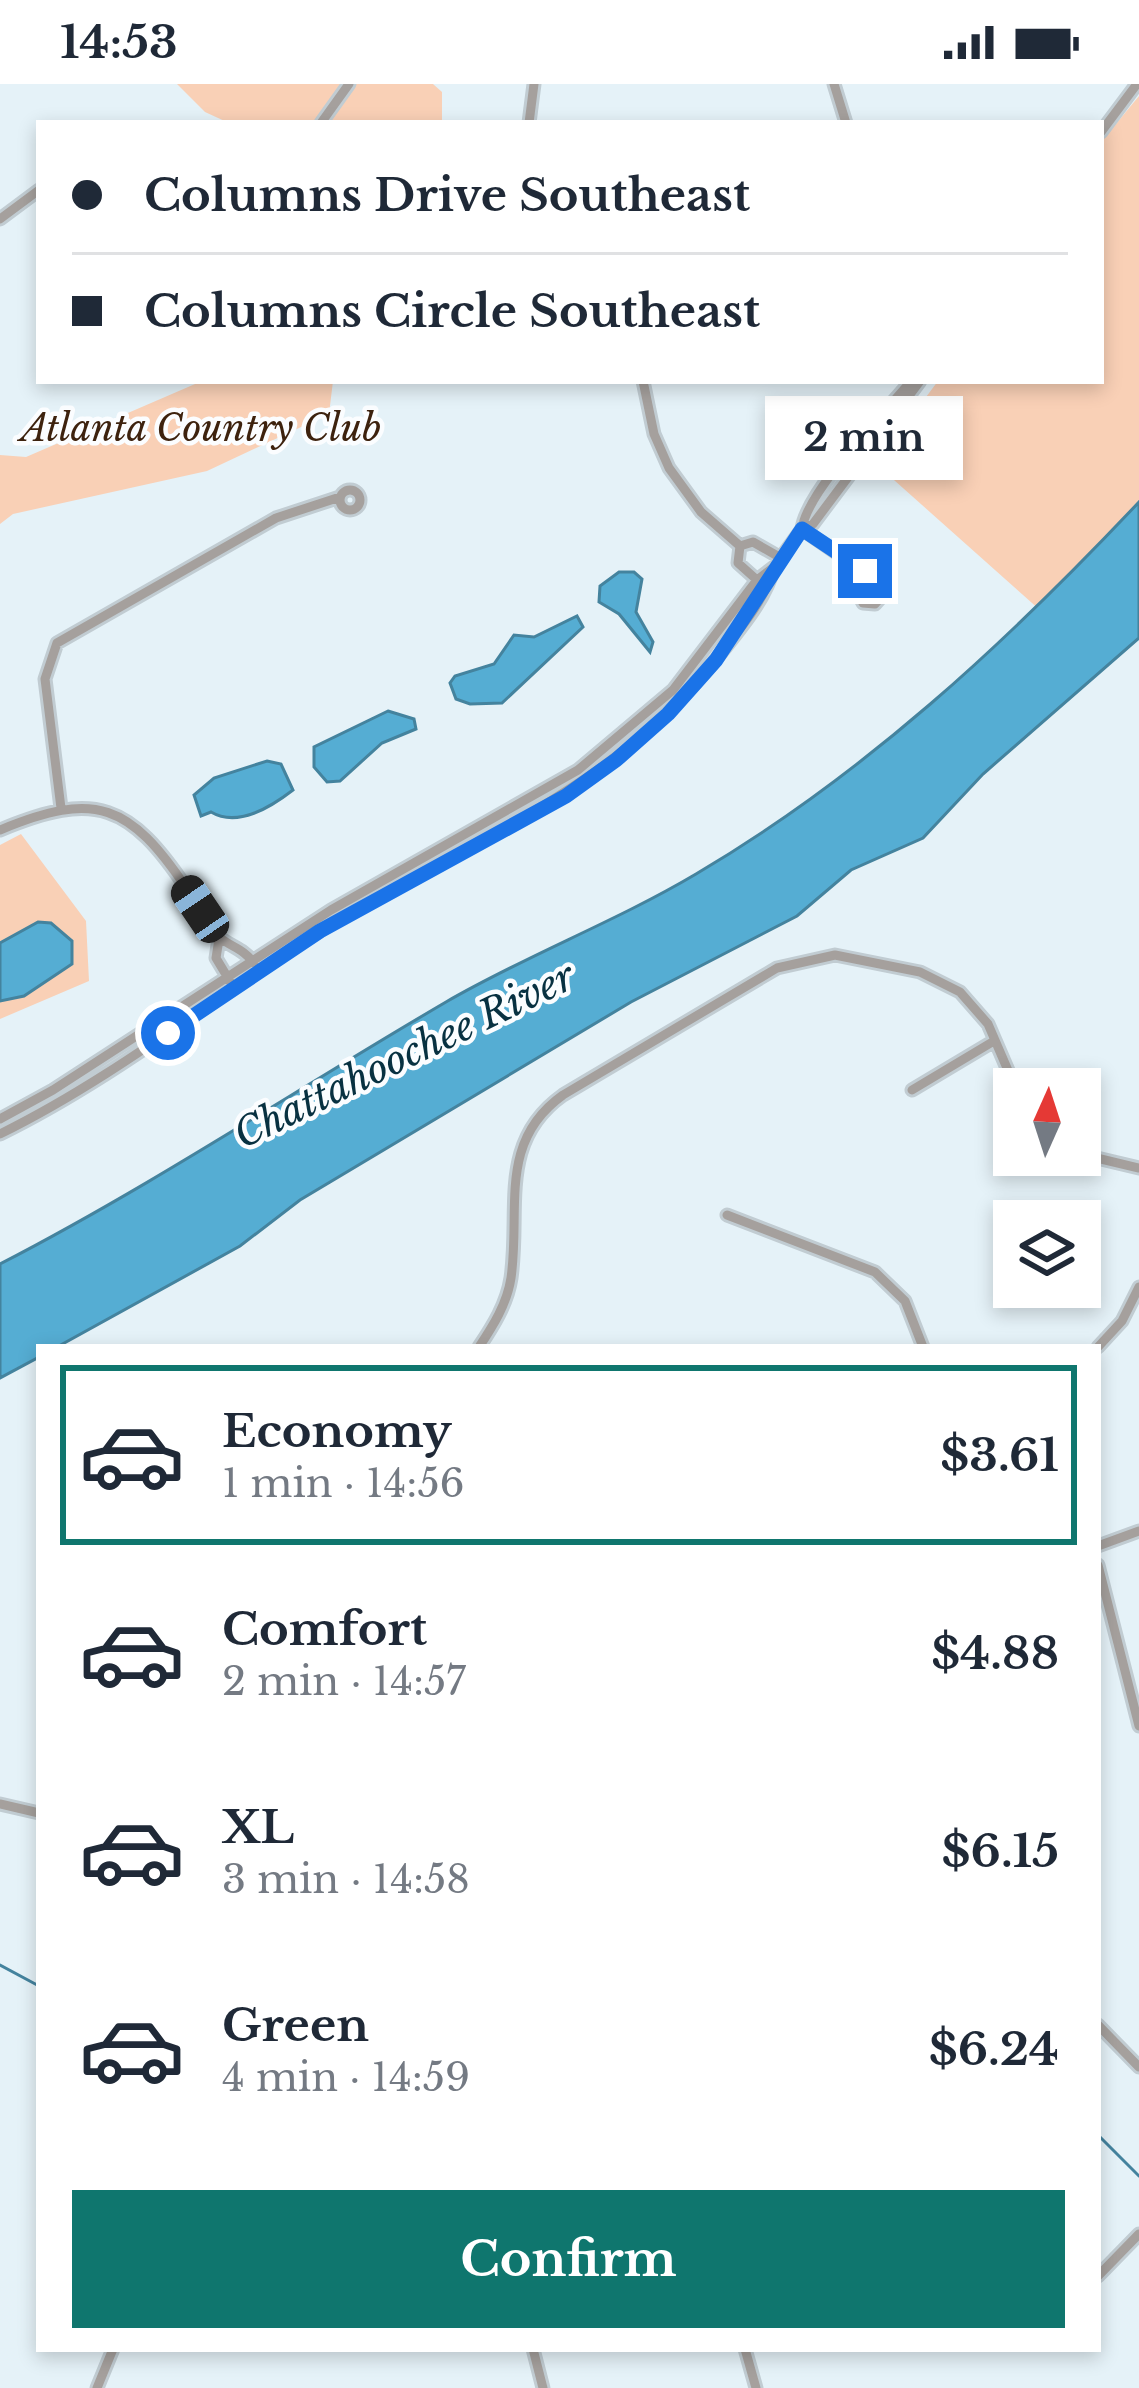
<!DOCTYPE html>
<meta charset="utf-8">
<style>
body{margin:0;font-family:"Libre Baskerville",serif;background:#f2f2f3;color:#1f2937;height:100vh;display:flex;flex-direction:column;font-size:45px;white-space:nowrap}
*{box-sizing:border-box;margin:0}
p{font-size:39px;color:#747a83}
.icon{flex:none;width:66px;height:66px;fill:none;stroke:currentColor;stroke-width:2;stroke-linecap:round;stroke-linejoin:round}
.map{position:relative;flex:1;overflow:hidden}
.sheet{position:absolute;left:36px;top:1260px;width:1065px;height:1008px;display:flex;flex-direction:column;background:#fff;border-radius:0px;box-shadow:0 6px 18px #0003}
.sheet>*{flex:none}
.hud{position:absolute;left:36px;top:36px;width:1068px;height:264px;border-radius:0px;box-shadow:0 6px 18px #0003;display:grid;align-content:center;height:264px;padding:0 36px;background:#fff}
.needle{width:78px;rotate:3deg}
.fabs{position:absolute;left:993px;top:984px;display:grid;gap:24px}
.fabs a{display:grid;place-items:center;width:108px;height:108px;border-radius:0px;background:#fff;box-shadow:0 6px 18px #0003;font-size:60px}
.end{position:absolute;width:54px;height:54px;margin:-27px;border:15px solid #1a73e8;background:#fff;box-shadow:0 0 0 6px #fff}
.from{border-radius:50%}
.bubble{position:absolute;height:84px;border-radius:0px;background:#fff;box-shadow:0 6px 18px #0003;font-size:39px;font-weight:700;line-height:84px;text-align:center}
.car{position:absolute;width:36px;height:72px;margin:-36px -18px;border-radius:15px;box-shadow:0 0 9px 3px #0007;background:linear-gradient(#222 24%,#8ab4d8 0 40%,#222 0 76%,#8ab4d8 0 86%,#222 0)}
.hud b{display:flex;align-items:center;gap:42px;height:114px;font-size:45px}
.hud b+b{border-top:3px solid #e0e1e3}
.hud i{width:30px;height:30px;background:#1f2937}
ul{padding:21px 0 0;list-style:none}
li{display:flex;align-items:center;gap:36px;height:180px;margin:0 24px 18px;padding:0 12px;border:6px solid transparent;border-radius:0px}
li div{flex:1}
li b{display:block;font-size:45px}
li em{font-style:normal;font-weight:700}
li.current{border-color:#0f766e}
li>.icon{width:108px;height:108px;stroke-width:1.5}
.button{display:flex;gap:24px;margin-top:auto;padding:24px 36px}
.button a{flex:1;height:138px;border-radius:0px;background:#0f766e;color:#fff;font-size:48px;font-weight:700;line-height:138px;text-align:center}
.status{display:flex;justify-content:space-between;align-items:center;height:84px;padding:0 60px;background:#fff;direction:ltr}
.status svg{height:33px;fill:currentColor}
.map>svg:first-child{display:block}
</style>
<div class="status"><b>14:53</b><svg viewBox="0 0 49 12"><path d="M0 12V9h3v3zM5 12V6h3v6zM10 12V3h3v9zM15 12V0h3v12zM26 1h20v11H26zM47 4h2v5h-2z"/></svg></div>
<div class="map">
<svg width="1139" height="2304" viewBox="0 0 1139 2304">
<rect width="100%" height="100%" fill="#e5f2f8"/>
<path fill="#f9d0b6" d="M177,0H433L442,8V39H229L205,28Z
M1139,12V449L1041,527L876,380L938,297H1101V58Z
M202,297H333L329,330L207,387L13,430L0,440V371L26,373Z
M21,750L86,837L89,897L0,935V761Z"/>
<path fill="#55add3" stroke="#44839e" stroke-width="3" d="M1139,418V554L983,690L923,754L851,786L797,832L631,918L300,1116L240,1162L57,1263H39V1273L0,1294V1180C153,1101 297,1005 446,918C527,871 615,838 696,790C864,691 1006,559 1139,418Z
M619,488H634L642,495L636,528L653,558L650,568L619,530L599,518L600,502Z
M577,532L583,543L502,619L470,620L456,615L450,599L455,592L494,580L514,551L534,553Z
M388,627L414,635L416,645L382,659L340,697L327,698L314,683V663Z
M267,677L281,680L293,706C271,723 238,744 211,728L201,732L194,711L214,694Z
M38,838L51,839L72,857V880L24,912L0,917V859Z"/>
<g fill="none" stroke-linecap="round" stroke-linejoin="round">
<path stroke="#44839e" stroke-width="3" d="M0,1881L39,1902
M1098,2051L1139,2092"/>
<g stroke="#c1ccd2" stroke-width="15">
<path id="street" d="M834,0L846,39
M321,39L349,0
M529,39L534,0
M1101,48L1137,0
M0,135L39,106
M643,297L654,350L669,384L701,428L740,462L753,458L781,474
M340 416a10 10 0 1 1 20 0a10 10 0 1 1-20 0Z
M802,445C807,406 884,330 911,297
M802,445L880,499L883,511L875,520L863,519L857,508L869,494
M740,462L738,479L757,496
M778,478L802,445L813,440L920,297
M61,724L45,595L57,559L276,434L340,413
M0,746C96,706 130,720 187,805C196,819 205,840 218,852C230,863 243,864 254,879
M219,855L216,874L234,904
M912,1006L994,957
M0,1035L53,1006L331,826L578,686L673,606L757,496L774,483C765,517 739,546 717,574C601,716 464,757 315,850C210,916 112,995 0,1050
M1080,1070L1139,1084
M727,1131L875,1188L905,1217L923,1263
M479,1263C493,1242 507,1220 511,1194C521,1125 497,1058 563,1011L777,884L835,871L920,888L960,908L988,940L1016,1005
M1098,1263L1122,1237L1139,1203
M1098,1462L1139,1447
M1098,1481L1139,1642
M0,1720L39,1729
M1098,1941L1139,1983
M1098,2192L1139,2150
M533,2265L543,2304
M745,2265L756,2304
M97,2304L113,2265"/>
</g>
<use href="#street" stroke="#a5a09d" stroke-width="9"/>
</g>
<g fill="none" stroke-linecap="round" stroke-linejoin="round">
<path stroke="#1a73e8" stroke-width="15" d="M168,949L320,847L566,712L616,676L668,630L716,576L802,445L865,487"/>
</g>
<g text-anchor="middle" stroke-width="9" stroke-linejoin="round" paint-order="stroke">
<g font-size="36" font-style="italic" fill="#3d220e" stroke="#fbfdff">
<text x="201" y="357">Atlanta Country Club</text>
</g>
<g font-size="39" font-style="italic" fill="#083141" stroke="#fbfdff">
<text transform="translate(404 971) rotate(-26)" y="14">Chattahoochee River</text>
</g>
</g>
</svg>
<div class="fabs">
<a><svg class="needle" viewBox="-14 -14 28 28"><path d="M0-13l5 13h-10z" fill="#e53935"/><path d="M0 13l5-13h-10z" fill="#747a83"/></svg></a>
<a><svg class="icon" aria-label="layers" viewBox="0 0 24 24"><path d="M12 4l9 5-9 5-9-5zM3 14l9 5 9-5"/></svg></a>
</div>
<i class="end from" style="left:168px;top:949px"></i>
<i class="end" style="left:865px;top:487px"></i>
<div class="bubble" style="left:765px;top:312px;width:198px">2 min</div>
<i class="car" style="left:200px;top:825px;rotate:326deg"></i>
<div class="hud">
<b><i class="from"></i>Columns Drive Southeast</b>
<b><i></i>Columns Circle Southeast</b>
</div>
<section class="sheet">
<ul>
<li class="current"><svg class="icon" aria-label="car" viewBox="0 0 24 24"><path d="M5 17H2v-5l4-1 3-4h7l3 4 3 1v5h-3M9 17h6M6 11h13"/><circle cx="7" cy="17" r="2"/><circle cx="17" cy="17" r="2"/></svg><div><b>Economy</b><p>1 min · 14:56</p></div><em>$3.61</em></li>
<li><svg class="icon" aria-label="car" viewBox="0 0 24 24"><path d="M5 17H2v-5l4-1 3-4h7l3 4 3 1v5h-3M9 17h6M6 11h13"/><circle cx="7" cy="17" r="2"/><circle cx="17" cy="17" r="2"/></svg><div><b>Comfort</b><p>2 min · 14:57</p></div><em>$4.88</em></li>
<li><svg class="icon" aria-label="car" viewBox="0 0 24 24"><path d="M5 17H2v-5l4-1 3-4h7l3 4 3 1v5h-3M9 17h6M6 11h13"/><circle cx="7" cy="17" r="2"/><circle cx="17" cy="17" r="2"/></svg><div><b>XL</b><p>3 min · 14:58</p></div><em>$6.15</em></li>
<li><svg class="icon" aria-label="car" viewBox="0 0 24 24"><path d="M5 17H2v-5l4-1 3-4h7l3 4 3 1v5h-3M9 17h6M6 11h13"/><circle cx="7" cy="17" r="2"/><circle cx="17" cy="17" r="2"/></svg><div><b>Green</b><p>4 min · 14:59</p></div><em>$6.24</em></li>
</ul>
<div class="button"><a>Confirm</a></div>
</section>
</div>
